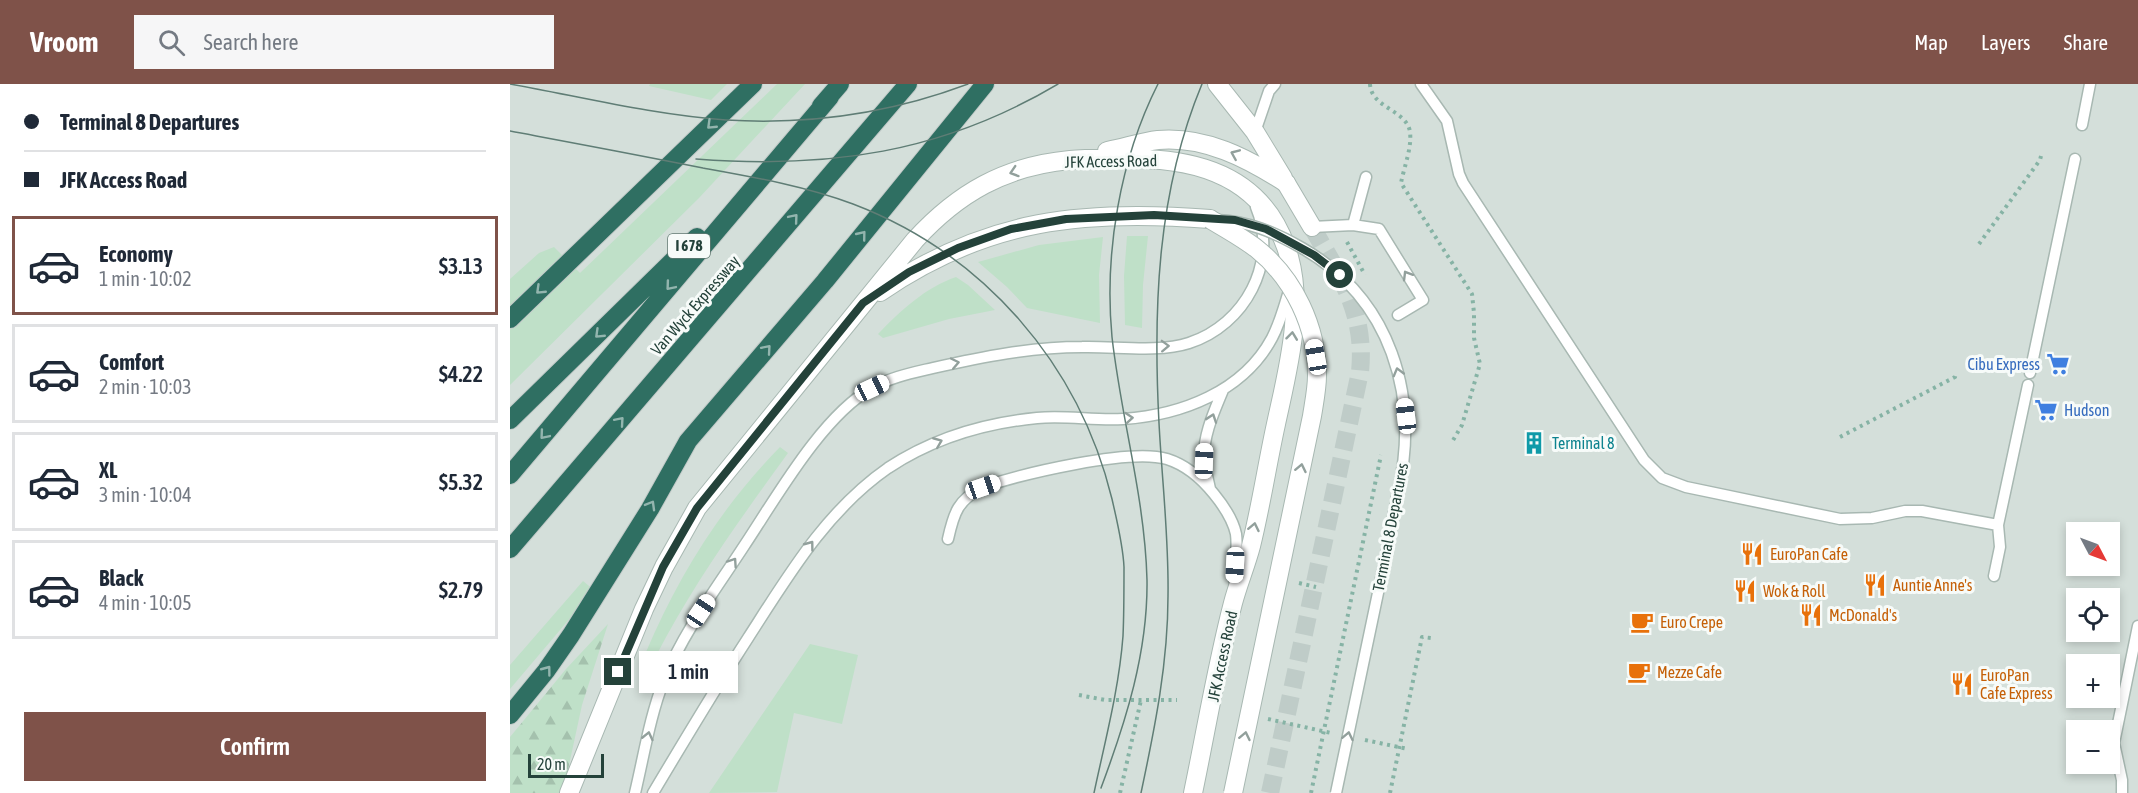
<!DOCTYPE html>
<meta charset="utf-8">
<style>
body{margin:0;font-family:"Asap Condensed",sans-serif;background:#f6f6f7;color:#1f2937;height:100vh;display:flex;flex-direction:column;font-size:22px;white-space:nowrap}
*{box-sizing:border-box;margin:0}
p{font-size:20px;color:#747a83}
.icon{flex:none;width:33px;height:33px;fill:none;stroke:currentColor;stroke-width:2;stroke-linecap:round;stroke-linejoin:round}
.map{position:relative;flex:1;overflow:hidden}
.side{display:flex;flex-direction:column;background:#fff;width:510px}
.side>*{flex:none}
.guide{display:grid;align-content:center;height:132px;padding:0 24px;background:#fff}
.needle{width:39px;rotate:131deg}
.buttons{position:absolute;left:1556px;top:438px;display:grid;gap:12px}
.buttons a{display:grid;place-items:center;width:54px;height:54px;border-radius:0px;background:#fff;box-shadow:0 3px 9px #0003;font-size:30px}
.scale{position:absolute;left:18px;bottom:15px;width:76px;box-sizing:border-box;padding-left:6px;border:3px solid #24423a;border-top:0;font-size:16px;line-height:21px;white-space:nowrap;color:#24423a;-webkit-text-stroke:4px #f7fbf9;paint-order:stroke}
.end{position:absolute;width:27px;height:27px;margin:-14px;border:8px solid #24423a;background:#fff;box-shadow:0 0 0 3px #fff}
.from{border-radius:50%}
.bubble{position:absolute;height:42px;border-radius:0px;background:#fff;box-shadow:0 3px 9px #0003;font-size:20px;font-weight:600;line-height:42px;text-align:center}
.car{position:absolute;width:18px;height:36px;margin:-18px -9px;border-radius:8px;box-shadow:0 0 4px 2px #0007;background:linear-gradient(#fff 24%,#345 0 40%,#fff 0 76%,#345 0 86%,#fff 0)}
.guide b{display:flex;align-items:center;gap:21px;height:57px;font-size:22px}
.guide b+b{border-top:2px solid #e0e1e3}
.guide i{width:15px;height:15px;background:#1f2937}
ul{padding:0;list-style:none}
li{display:flex;align-items:center;gap:18px;height:99px;margin:0 12px 9px;padding:0 12px;border:3px solid #e0e1e3;border-radius:0px}
li div{flex:1}
li b{display:block;font-size:22px}
li em{font-style:normal;font-weight:600}
li.selected{border-color:#7f5249}
li>.icon{width:54px;height:54px;stroke-width:1.5}
.cta{display:flex;gap:12px;margin-top:auto;padding:12px 24px}
.cta a{flex:1;height:69px;border-radius:0px;background:#7f5249;color:#fff;font-size:24px;font-weight:600;line-height:69px;text-align:center}
header{display:flex;align-items:center;gap:36px;box-sizing:border-box;height:84px;padding:0 30px;background:#7f5249;color:#fff}
header strong{font-size:28px}
nav{display:flex;gap:33px;margin-inline-start:auto;font-size:21px}
.search{width:420px;height:54px;background:#f6f6f7;display:flex;align-items:center;gap:15px;box-sizing:border-box;padding:0 21px;border-radius:0px;color:#747a83;font-size:22px}
main{display:flex;flex:1;min-height:0}
.map>svg:first-child{display:block}
</style>
<header>
<strong>Vroom</strong>
<div class="search"><svg class="icon" aria-label="search" viewBox="0 0 24 24"><circle cx="10" cy="10" r="6"/><path d="M15 15l6 6"/></svg>Search here</div>
<nav><a>Map</a><a>Layers</a><a>Share</a></nav>
</header>
<main>
<section class="side">
<div class="guide">
<b><i class="from"></i>Terminal 8 Departures</b>
<b><i></i>JFK Access Road</b>
</div>
<ul>
<li class="selected"><svg class="icon" aria-label="car" viewBox="0 0 24 24"><path d="M5 17H2v-5l4-1 3-4h7l3 4 3 1v5h-3M9 17h6M6 11h13"/><circle cx="7" cy="17" r="2"/><circle cx="17" cy="17" r="2"/></svg><div><b>Economy</b><p>1 min · 10:02</p></div><em>$3.13</em></li>
<li><svg class="icon" aria-label="car" viewBox="0 0 24 24"><path d="M5 17H2v-5l4-1 3-4h7l3 4 3 1v5h-3M9 17h6M6 11h13"/><circle cx="7" cy="17" r="2"/><circle cx="17" cy="17" r="2"/></svg><div><b>Comfort</b><p>2 min · 10:03</p></div><em>$4.22</em></li>
<li><svg class="icon" aria-label="car" viewBox="0 0 24 24"><path d="M5 17H2v-5l4-1 3-4h7l3 4 3 1v5h-3M9 17h6M6 11h13"/><circle cx="7" cy="17" r="2"/><circle cx="17" cy="17" r="2"/></svg><div><b>XL</b><p>3 min · 10:04</p></div><em>$5.32</em></li>
<li><svg class="icon" aria-label="car" viewBox="0 0 24 24"><path d="M5 17H2v-5l4-1 3-4h7l3 4 3 1v5h-3M9 17h6M6 11h13"/><circle cx="7" cy="17" r="2"/><circle cx="17" cy="17" r="2"/></svg><div><b>Black</b><p>4 min · 10:05</p></div><em>$2.79</em></li>
</ul>
<div class="cta"><a>Confirm</a></div>
</section>
<div class="map">
<svg width="1628" height="709" viewBox="0 0 1628 709">
<defs>
<pattern id="forest-firs" width="22" height="20" patternUnits="userSpaceOnUse" patternTransform="scale(1.5)"><rect width="22" height="20" fill="#bfe0c8"/><path d="M5 1l3.5 6h-7zM16 11l3.5 6h-7z" fill="#a4c1ad"/></pattern>
</defs>
<rect width="100%" height="100%" fill="#e6efeb"/>
<path fill="#d4dfda" fill-rule="evenodd" d="M0,0H1628V709H0ZM1566,448H1599V482H1566ZM1566,514H1599V548H1566ZM1566,580H1599V614H1566ZM1566,646H1599V680H1566Z"/>
<path fill="#bfe0c8" d="M140,0H217L201,16L139,2Z
M267,0H295L189,114L0,301V195L29,169L44,163L70,189Z
M617,152H638L633,201L632,244L615,241L614,192Z
M593,153L589,191L590,239L517,224L497,203L468,178L529,161Z
M446,193L458,201L485,226L439,235L373,254L368,250C390,227 416,203 446,193Z
M270,363L278,369C231,434 183,500 146,572L143,576L136,572V568C169,491 211,423 270,363Z
M73,497L84,506L0,605V581Z
M300,560L348,571L332,640L284,629L267,708L199,709Z"/>
<path fill="url(#forest-firs)" d="M98,540L72,621L53,709H0V653L56,585Z"/>
<g fill="none" stroke-linecap="round" stroke-linejoin="round">
<path stroke="#bfccc8" stroke-width="18" stroke-dasharray="18 9" stroke-linecap="butt" d="M760,709L850,288C856,228 830,193 802,143"/>
<g stroke="#a8b8b2" stroke-width="13">
<path id="service" d="M911,0L937,37L949,90L953,99L1134,376L1152,394L1176,403L1330,435L1362,434L1395,427H1412L1488,441
M1572,41L1580,0
M745,48L759,7L765,0
M843,141L856,93
M802,143L843,141L869,145L913,216L888,231
M1520,289L1565,75
M700,405C698,395 695,385 694,376C693,351 704,328 713,306
M438,455C444,428 448,416 473,403C512,390 619,364 657,375C676,381 692,395 704,410C713,421 723,436 726,450C728,465 725,481 724,496
M877,466L888,408
M1484,492L1490,463L1488,441L1518,301
M125,709C134,671 140,632 154,596C174,547 206,505 234,462C266,414 312,332 362,304C381,293 402,289 423,284C472,273 521,263 572,263C605,262 648,269 679,259C735,241 769,178 746,123
M143,709C174,657 205,605 238,554C278,492 316,427 378,384C422,355 475,339 527,334C556,331 585,337 613,335C671,331 733,308 762,254C770,239 774,223 779,207
M1612,709V696L1604,659L1628,542"/>
</g>
<g stroke="#a8b8b2" stroke-width="20">
<path id="minor" d="M776,99L802,143"/>
</g>
<g stroke="#a8b8b2" stroke-width="20">
<path id="tertiary" d="M707,0L745,48L773,94
M597,67C614,64 631,58 648,56C695,52 737,74 776,99
M370,208C476,135 574,125 700,135
M59,709L134,525L154,483L187,424L405,156C448,109 495,82 560,76C581,74 603,75 625,75C691,75 752,95 776,163C796,220 778,284 766,340C757,381 751,422 741,462C736,481 728,500 723,519C707,580 696,647 683,709"/>
</g>
<g stroke="#c2cac8" stroke-width="20">
<path id="motorway" d="M311,22L330,0
M0,235L243,0
M0,336L187,153
M0,391L320,13
M0,465L398,0
M0,631L36,587L61,551L140,425L178,357L315,197L475,0"/>
</g>
<path stroke="#86b3a5" stroke-width="4" stroke-dasharray="3 4.5" stroke-linecap="butt" d="M860,0C861,24 897,26 900,48C902,64 894,83 891,99L962,210L964,229V254L970,280L952,341L942,358
M837,158L855,191
M1469,160L1530,76L1532,68
M1330,353L1445,293L1446,288
M789,499L806,503
M569,611L595,616H667
M758,635L821,649
M855,656L898,665
M610,709L631,616
M801,709L871,371
M880,709L912,553L921,554"/>
<use href="#service" stroke="#fff" stroke-width="10"/>
<use href="#minor" stroke="#fff" stroke-width="18"/>
<use href="#tertiary" stroke="#fff" stroke-width="18"/>
<use href="#motorway" stroke="#2f6f62" stroke-width="18"/>
<path stroke="#5f7d75" stroke-width="1.5" d="M0,0C72,13 144,31 216,36C298,41 381,29 458,0
M0,47C64,59 129,71 193,84C243,93 295,102 343,120C474,170 569,280 602,415C607,437 613,461 614,483C614,506 614,530 613,552C609,605 595,657 584,709
M186,75C318,85 432,69 548,0
M591,704C616,637 638,568 637,496C635,414 611,334 602,253C594,169 610,75 648,0
M631,709C645,643 658,579 658,512C659,454 652,397 649,339C643,224 647,108 692,0"/>
<g stroke="#a8b8b2" stroke-width="13" stroke-linecap="butt">
<path id="service-bridge" d="M706,136C738,137 764,148 792,164C881,215 910,311 888,408
M826,709L877,466"/>
</g>
<g stroke="#a8b8b2" stroke-width="20" stroke-linecap="butt">
<path id="minor-bridge" d="M700,135C716,145 733,154 747,165C784,195 807,243 807,291C807,305 804,319 802,332L723,709"/>
</g>
<use href="#service-bridge" stroke="#fff" stroke-width="10"/>
<use href="#minor-bridge" stroke="#fff" stroke-width="18"/>
</g>
<defs><path id="oneway-chevron" d="M-2-3.5L2.5 0L-2 3.5" fill="none" stroke-width="1.6" stroke-linecap="round" stroke-linejoin="round" transform="scale(1.5)"/></defs>
<g stroke="#93b5ae">
<use href="#oneway-chevron" transform="translate(201 41) rotate(136)"/>
<use href="#oneway-chevron" transform="translate(284 134) rotate(-50)"/>
<use href="#oneway-chevron" transform="translate(352 151) rotate(-51)"/>
<use href="#oneway-chevron" transform="translate(160 202) rotate(130)"/>
<use href="#oneway-chevron" transform="translate(30 206) rotate(136)"/>
<use href="#oneway-chevron" transform="translate(89 250) rotate(136)"/>
<use href="#oneway-chevron" transform="translate(257 265) rotate(-49)"/>
<use href="#oneway-chevron" transform="translate(110 337) rotate(-49)"/>
<use href="#oneway-chevron" transform="translate(34 351) rotate(130)"/>
<use href="#oneway-chevron" transform="translate(141 421) rotate(-60)"/>
<use href="#oneway-chevron" transform="translate(37 586) rotate(-53)"/>
</g>
<g stroke="#92a09c">
<use href="#oneway-chevron" transform="translate(725 70) rotate(-157)"/>
<use href="#oneway-chevron" transform="translate(504 88) rotate(162)"/>
<use href="#oneway-chevron" transform="translate(897 191) rotate(-121)"/>
<use href="#oneway-chevron" transform="translate(782 252) rotate(-83)"/>
<use href="#oneway-chevron" transform="translate(655 262) rotate(-2)"/>
<use href="#oneway-chevron" transform="translate(445 279) rotate(-12)"/>
<use href="#oneway-chevron" transform="translate(888 288) rotate(-105)"/>
<use href="#oneway-chevron" transform="translate(619 334) rotate(-5)"/>
<use href="#oneway-chevron" transform="translate(702 334) rotate(-71)"/>
<use href="#oneway-chevron" transform="translate(428 358) rotate(-22)"/>
<use href="#oneway-chevron" transform="translate(791 384) rotate(-78)"/>
<use href="#oneway-chevron" transform="translate(744 443) rotate(-78)"/>
<use href="#oneway-chevron" transform="translate(300 461) rotate(-53)"/>
<use href="#oneway-chevron" transform="translate(223 478) rotate(-56)"/>
<use href="#oneway-chevron" transform="translate(138 652) rotate(-77)"/>
<use href="#oneway-chevron" transform="translate(735 652) rotate(-78)"/>
<use href="#oneway-chevron" transform="translate(838 652) rotate(-78)"/>
</g>
<g fill="none" stroke-linecap="round" stroke-linejoin="round">
<path stroke="#24423a" stroke-width="8" d="M108,588L153,483L187,424L353,219L399,188L448,164L501,145L556,135L644,131L725,136L756,145L804,171L830,191"/>
</g>
<defs>
<g id="supermarket-bare" transform="scale(1.8)"><path d="M-6-5.5h2.5l.6 2H6L4.5 2H-2.5L-4.4-4H-6ZM-1.5 3.2a1.3 1.3 0 1 0 .1 0ZM3 3.2a1.3 1.3 0 1 0 .1 0Z" fill="#3f7fe0" stroke="#f7fbf9" stroke-width="2.5" paint-order="stroke"/></g>
<g id="building-bare" transform="scale(1.8)"><path d="M-4-6H4V6H1V3H-1V6H-4ZM-2.5-4.3h1.7v1.8h-1.7ZM.8-4.3h1.7v1.8H.8ZM-2.5-1h1.7V.8h-1.7ZM.8-1h1.7V.8H.8Z" fill="#0f9aa8" stroke="#f7fbf9" stroke-width="2.5" paint-order="stroke"/></g>
<g id="restaurant-bare" transform="scale(1.8)"><path d="M-5-6h1v4h1v-4h1v4h1v-4h1v5L-1.5 .5V6h-2V.5L-5-1ZM5-6V6H3V1.5H1.5Q1.5-4 5-6Z" fill="#e8710a" stroke="#f7fbf9" stroke-width="2.5" paint-order="stroke"/></g>
<g id="cafe-bare" transform="scale(1.8)"><path d="M-5.5-4.5H6V0H3Q3 3.5 0 3.5H-2.5Q-5.5 3.5-5.5 0ZM3-3.2v2h1.7v-2ZM-6 4.5H4V6H-6Z" fill="#e8710a" stroke="#f7fbf9" stroke-width="2.5" paint-order="stroke"/></g>
</defs>
<g fill-rule="evenodd">
<use href="#supermarket-bare" x="1548" y="280"/>
<use href="#supermarket-bare" x="1536" y="326"/>
<use href="#building-bare" x="1024" y="359"/>
<use href="#restaurant-bare" x="1242" y="470"/>
<use href="#restaurant-bare" x="1365" y="501"/>
<use href="#restaurant-bare" x="1235" y="507"/>
<use href="#restaurant-bare" x="1301" y="531"/>
<use href="#cafe-bare" x="1132" y="538"/>
<use href="#cafe-bare" x="1129" y="588"/>
<use href="#restaurant-bare" x="1452" y="600"/>
</g>
<g text-anchor="middle" stroke-width="6" stroke-linejoin="round" paint-order="stroke">
<rect fill="#f7fbf9" stroke="#637a73" stroke-width="1.5" x="158" y="150" width="42" height="24" rx="4.5"/>
<g font-size="15" font-weight="bold" fill="#24423a">
<text x="179" y="167">I 678</text>
</g>
<g font-size="16" fill="#24423a" stroke="#f7fbf9">
<text transform="translate(601 77) rotate(-1)" y="6">JFK Access Road</text>
<text transform="translate(185 221) rotate(-49)" y="6">Van Wyck Expressway</text>
<text transform="translate(880 443) rotate(-79)" y="6">Terminal 8 Departures</text>
<text transform="translate(712 572) rotate(-78)" y="6">JFK Access Road</text>
</g>
<g font-size="16" fill="#366cbe" stroke="#f7fbf9" text-anchor="end">
<text x="1530" y="286">Cibu Express</text>
<text x="1554" y="332" text-anchor="start">Hudson</text>
</g>
<g font-size="16" fill="#0d838f" stroke="#f7fbf9" text-anchor="start">
<text x="1042" y="365">Terminal 8</text>
</g>
<g font-size="16" fill="#c56008" stroke="#f7fbf9" text-anchor="start">
<text x="1260" y="476">EuroPan Cafe</text>
<text x="1383" y="507">Auntie Anne's</text>
<text x="1253" y="513">Wok &amp; Roll</text>
<text x="1319" y="537">McDonald's</text>
<text x="1150" y="544">Euro Crepe</text>
<text x="1147" y="594">Mezze Cafe</text>
<text x="1470" y="597">EuroPan<tspan x="1470" dy="18">Cafe Express</tspan></text>
</g>
</g>
</svg>
<div class="buttons">
<a><svg class="needle" viewBox="-14 -14 28 28"><path d="M0-13l5 13h-10z" fill="#e53935"/><path d="M0 13l5-13h-10z" fill="#747a83"/></svg></a>
<a><svg class="icon" aria-label="locate" viewBox="0 0 24 24"><circle cx="12" cy="12" r="6"/><path d="M12 2v4M12 18v4M2 12h4M18 12h4"/></svg></a>
<a>+</a>
<a>−</a>
</div>
<div class="scale">20 m</div>
<i class="end from" style="left:830px;top:191px"></i>
<i class="end" style="left:108px;top:588px"></i>
<div class="bubble" style="left:129px;top:567px;width:99px">1 min</div>
<i class="car" style="left:806px;top:273px;rotate:350deg"></i>
<i class="car" style="left:362px;top:304px;rotate:65deg"></i>
<i class="car" style="left:896px;top:332px;rotate:353deg"></i>
<i class="car" style="left:694px;top:377px;rotate:2deg"></i>
<i class="car" style="left:473px;top:403px;rotate:71deg"></i>
<i class="car" style="left:725px;top:481px;rotate:183deg"></i>
<i class="car" style="left:191px;top:527px;rotate:34deg"></i>
</div>
</main>
